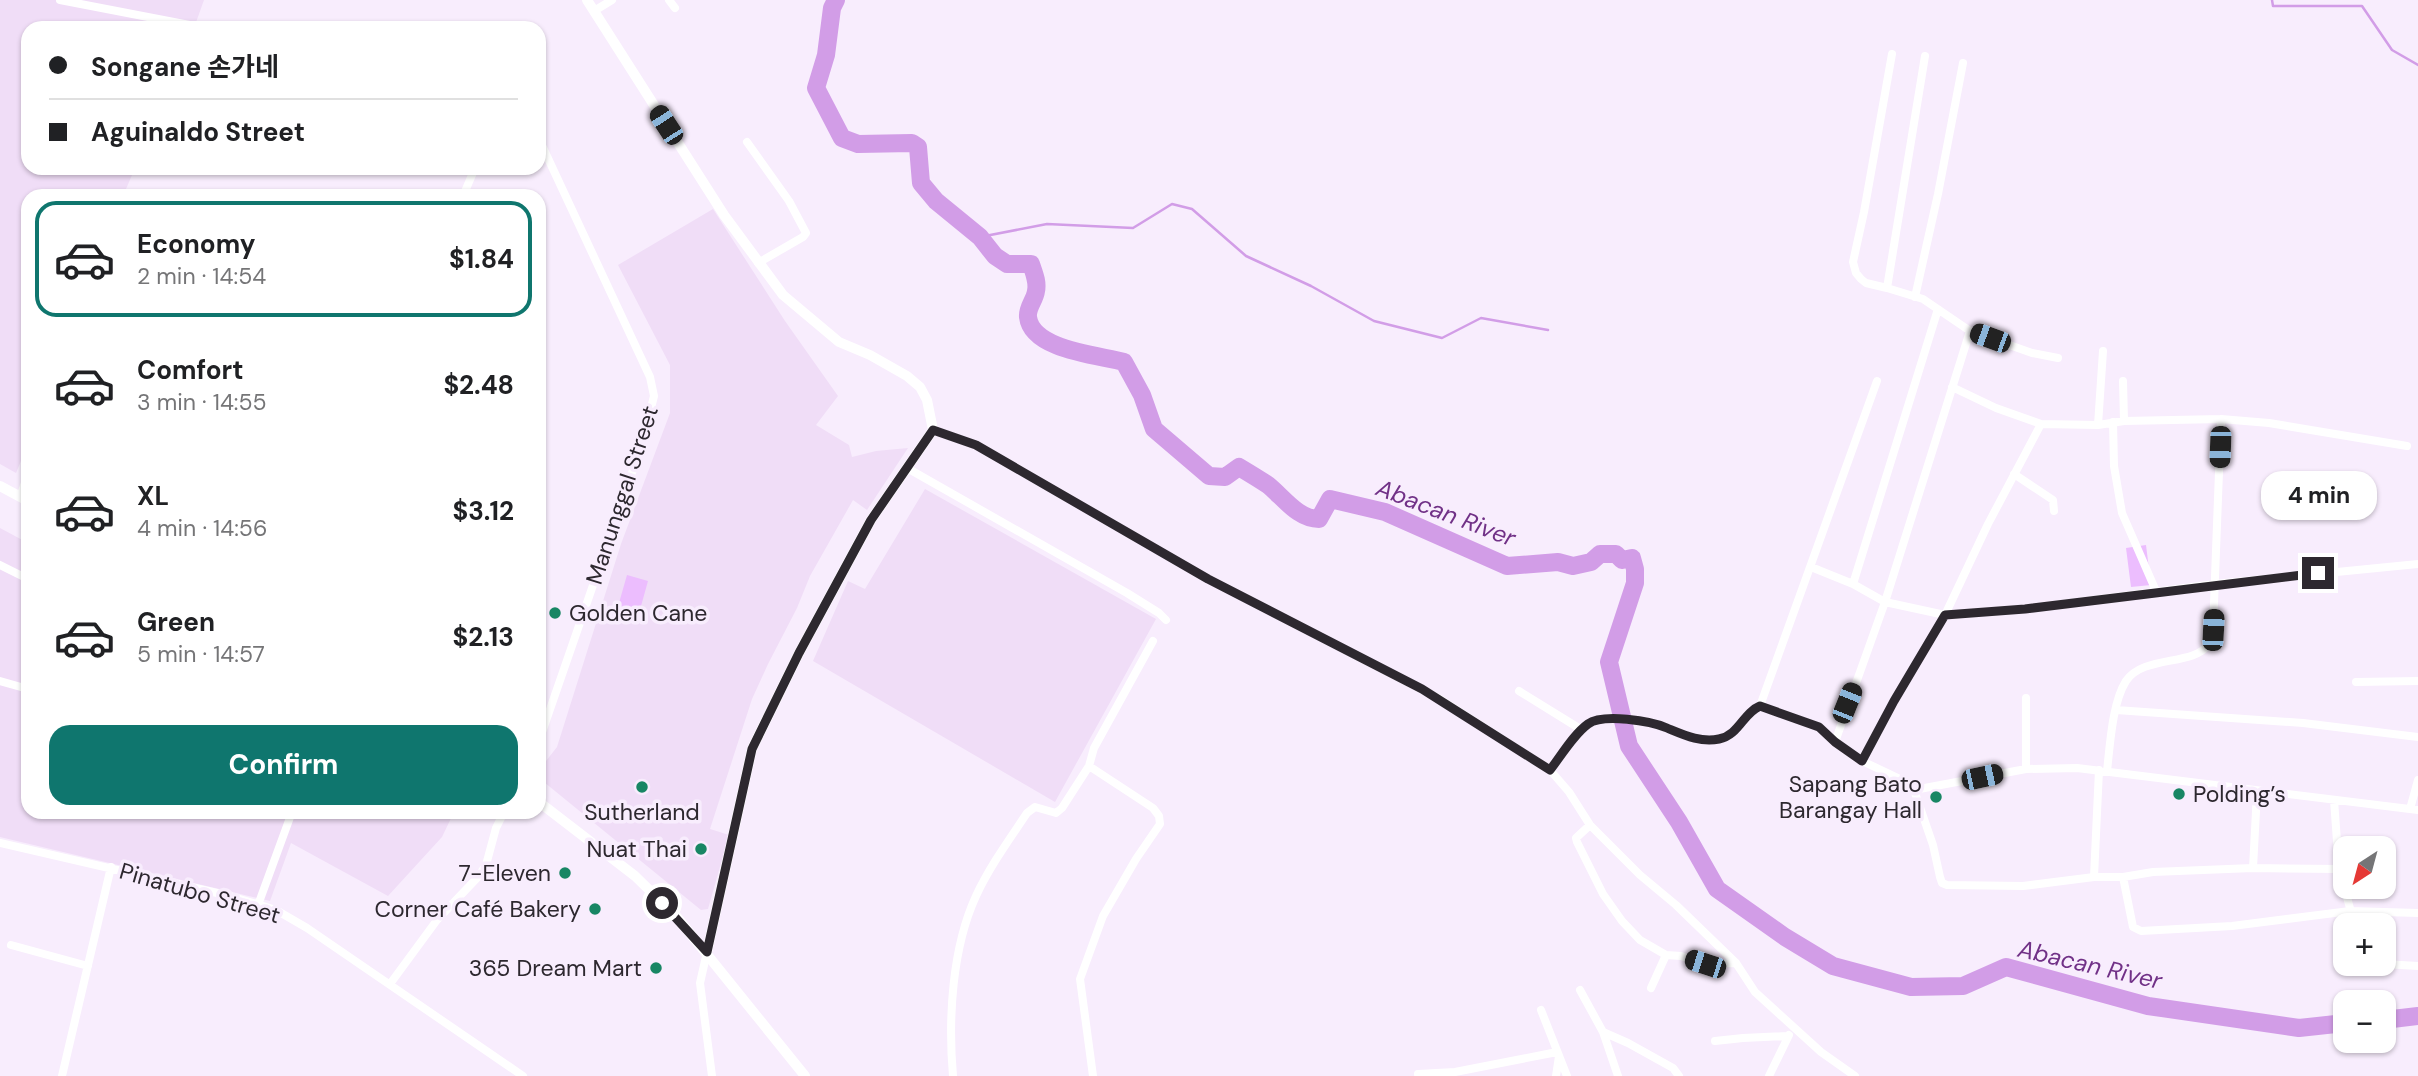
<!DOCTYPE html>
<meta charset="utf-8">
<style>
body{margin:0;font-family:"DM Sans","Noto Sans KR",sans-serif;background:#f6f6f6;color:#202124;height:100vh;display:flex;flex-direction:column;font-size:26px;white-space:nowrap}
*{box-sizing:border-box;margin:0}
p{font-size:23px;color:#757577}
.icon{flex:none;width:38px;height:38px;fill:none;stroke:currentColor;stroke-width:2;stroke-linecap:round;stroke-linejoin:round}
.map{position:relative;flex:1;overflow:hidden}
.panel{position:absolute;left:21px;top:189px;width:525px;height:630px;display:flex;flex-direction:column;background:#fff;border-radius:21px;box-shadow:0 2px 5px #0004}
.panel>*{flex:none}
.banner{position:absolute;left:21px;top:21px;width:525px;height:154px;border-radius:21px;box-shadow:0 2px 5px #0004;display:grid;align-content:center;height:154px;padding:0 28px;background:#fff}
.needle{width:46px;rotate:216deg}
.controls{position:absolute;left:2333px;top:836px;display:grid;gap:14px}
.controls a{display:grid;place-items:center;width:63px;height:63px;border-radius:14px;background:#fff;box-shadow:0 2px 5px #0004;font-size:35px}
.end{position:absolute;width:32px;height:32px;margin:-16px;border:9px solid #2d282f;background:#fff;box-shadow:0 0 0 4px #fff}
.from{border-radius:50%}
.bubble{position:absolute;height:49px;border-radius:21px;background:#fff;box-shadow:0 2px 5px #0004;font-size:23px;font-weight:700;line-height:49px;text-align:center}
.car{position:absolute;width:21px;height:42px;margin:-21px -10px;border-radius:9px;box-shadow:0 0 5px 2px #0007;background:linear-gradient(#222 24%,#8ab4d8 0 40%,#222 0 76%,#8ab4d8 0 86%,#222 0)}
.banner b{display:flex;align-items:center;gap:24px;height:66px;font-size:26px}
.banner b+b{border-top:2px solid #e0e0e0}
.banner i{width:18px;height:18px;background:#202124}
ul{padding:12px 0 0;list-style:none}
li{display:flex;align-items:center;gap:21px;height:116px;margin:0 14px 10px;padding:0 14px;border:4px solid transparent;border-radius:21px}
li div{flex:1}
li b{display:block;font-size:26px}
li em{font-style:normal;font-weight:700}
li.on{border-color:#0f766e}
li>.icon{width:63px;height:63px;stroke-width:1.5}
.action{display:flex;gap:14px;margin-top:auto;padding:14px 28px}
.action a{flex:1;height:80px;border-radius:21px;background:#0f766e;color:#fff;font-size:28px;font-weight:700;line-height:80px;text-align:center}
.map>svg:first-child{display:block}
</style>
<div class="map">
<svg width="2418" height="1076" viewBox="0 0 2418 1076">
<rect width="100%" height="100%" fill="#f8edfd"/>
<path fill="#f0ddf7" d="M0,0H204L194,28H28V168H135L123,196H28V444L16,473L0,464Z
M713,209L785,321L838,396L816,425L849,445L852,457L876,451L908,448L867,510L853,500L810,576L797,608L768,664L752,699L710,829L729,835L708,909L701,910L539,778V770L557,747L621,544L670,413V365L618,265Z
M925,489L1156,619L1055,802L813,661L848,581L865,589Z
M0,528L28,543V812H454L442,837L388,896L291,843L270,901L0,837Z"/>
<path fill="#ecbdfe" d="M2146,545L2151,585L2131,587L2126,548Z
M627,575L648,581L636,624L615,617Z"/>
<g fill="none" stroke-linecap="round" stroke-linejoin="round">
<path stroke="#d29de7" stroke-width="2.5" d="M2272,0L2273,6H2362L2392,50L2418,65
M980,237L1047,224L1133,228L1172,204L1192,209L1246,256L1311,286L1374,321L1442,338L1481,318L1548,330"/>
<path stroke="#d29de7" stroke-width="18" d="M836,0L832,8L826,55L816,88L842,138L858,144L912,143L918,147L921,183L936,201L980,237L995,256L1007,264H1031C1034,273 1038,282 1036,291C1035,300 1027,307 1028,317C1032,350 1098,355 1124,362L1142,395L1154,429L1209,476L1225,477L1239,467C1249,473 1259,479 1268,485C1284,498 1298,519 1319,519L1330,499L1385,512L1507,566L1558,562L1573,566L1591,562L1600,554H1616L1622,560L1632,558L1635,569V583L1609,662L1629,746L1679,822L1717,889L1785,937L1833,966L1911,987L1963,986L2006,967L2148,1006L2299,1028L2345,1023
M2384,1020L2418,1016"/>
<path stroke="#fff" stroke-width="8" d="M60,0L205,28
M669,0L675,8
M594,11L612,0
M1925,56L1887,288L1923,299L1970,331L2032,353L2058,358
M539,139L650,377L654,396L642,444L539,741
M747,142L789,201L806,233L803,237L758,263
M463,196L475,168
M1887,288L1866,283L1861,279L1856,273L1853,262L1864,212L1892,54
M1915,297L1938,194L1963,63
M2123,381L2124,421
M1952,387L1996,408L2041,424
M2113,422L2114,466L2122,513L2156,591
M2098,425L2103,351
M933,430L976,445L1208,579L1440,699L1550,770L1569,792L1590,825L1640,875L1676,905L1736,963L1755,992L1821,1052L1855,1076
M907,468L1127,593L1159,613L1166,620
M2014,474L2053,500L2054,511
M20,497L28,474
M0,565L28,579
M1811,567L1853,584L1885,602L1945,615L2025,609L2215,584L2418,564
M1853,584L1938,309
M0,681L28,689
M2356,682L2418,681
M1519,691L1582,730
M2026,698V769
M1760,706L1877,381
M2116,710L2303,723L2418,737
M1835,742L1885,602L1970,331
M1862,761L1894,701L1945,615L1988,524L2041,424L2098,425L2124,421L2221,419L2269,423L2407,446
M1089,766L1094,748L1153,641
M1550,770C1561,757 1575,733 1588,724C1603,713 1651,721 1667,728C1683,735 1701,743 1719,739C1739,735 1743,714 1760,706L1819,727L1835,742L1862,761L1900,779L1914,790
M2107,771C2110,746 2112,703 2126,681C2143,655 2193,666 2208,645C2210,642 2211,634 2213,630L2221,419
M1914,790L2026,769L2077,768L2418,810
M1914,790L1933,845L1940,877L1942,883L1947,885L2023,886L2094,877H2123L2153,872L2253,868L2339,869
M2334,800L2339,869L2355,926
M2410,809L2418,780
M1590,825L1576,838L1577,842L1603,894L1622,921L1640,940L1666,955L1681,956L1705,964L1736,963
M0,843L230,896L276,910L307,928L523,1076
M2253,868L2257,792
M2094,877L2099,770
M2123,877L2133,927L2141,931L2232,926L2350,911L2418,913
M258,905L292,812
M11,945L88,966
M707,952L700,983L712,1076
M2384,964L2418,966
M390,984L437,920L478,877L486,865L496,828L504,812
M1651,988L1666,955
M1580,990L1603,1032L1628,1043L1673,1068L1679,1076
M1541,1010L1567,1076
M1603,1032L1618,1076
M1715,1041L1743,1038L1787,1036
M1418,1074L1455,1072L1557,1052
M62,1076L111,867
M953,1076C948,1019 952,948 976,896C990,866 1009,840 1027,813L1035,807L1056,813L1062,808L1089,766L1153,808L1159,816L1160,824L1136,859L1103,916L1080,979L1093,1076
M1556,1076L1559,1056
M1769,1076L1789,1035"/>
<path stroke="#fff" stroke-width="10" d="M587,0L724,215L783,295L839,342L870,355L907,376L920,387L927,400L933,430L871,520L799,653L752,749L707,952"/>
<path stroke="#fff" stroke-width="10" d="M0,486L28,501
M539,802L635,876L676,916L805,1076"/>
</g>
<g fill="none" stroke-linecap="round" stroke-linejoin="round">
<path stroke="#2d282f" stroke-width="9" d="M662,903L707,952L752,749L799,653L871,520L933,430L976,445L1208,579L1422,689L1550,770C1561,756 1573,735 1588,724C1603,713 1651,721 1667,728C1684,735 1701,743 1719,739C1739,735 1743,713 1760,706L1819,727L1835,742L1862,761L1894,701L1945,615L2025,609L2318,573"/>
</g>
<g fill="#188664" stroke="#f8edfd" stroke-width="2.5">
<circle cx="555" cy="613" r="7"/>
<circle cx="642" cy="787" r="7"/>
<circle cx="2179" cy="794" r="7"/>
<circle cx="1936" cy="797" r="7"/>
<circle cx="701" cy="849" r="7"/>
<circle cx="565" cy="873" r="7"/>
<circle cx="595" cy="909" r="7"/>
<circle cx="656" cy="968" r="7"/>
</g>
<g text-anchor="middle" stroke-width="7" stroke-linejoin="round" paint-order="stroke">
<g font-size="23" fill="#2d282f" stroke="#f8edfd">
<text transform="translate(622 495) rotate(-72)" y="8">Manunggal Street</text>
<text transform="translate(200 893) rotate(16)" y="8">Pinatubo Street</text>
</g>
<g font-size="23" fill="#2d282f" stroke="#f8edfd" text-anchor="end">
<text x="569" y="621" text-anchor="start">Golden Cane</text>
<text x="1922" y="792">Sapang Bato<tspan x="1922" dy="26">Barangay Hall</tspan></text>
<text x="2193" y="802" text-anchor="start">Polding’s</text>
<text x="642" y="820" text-anchor="middle">Sutherland</text>
<text x="687" y="857">Nuat Thai</text>
<text x="551" y="881">7-Eleven</text>
<text x="581" y="917">Corner Café Bakery</text>
<text x="642" y="976">365 Dream Mart</text>
</g>
<g font-size="24" font-style="italic" fill="#713187" stroke="#f8edfd">
<text transform="translate(1446 513) rotate(21)" y="8">Abacan River</text>
<text transform="translate(2090 965) rotate(13)" y="8">Abacan River</text>
</g>
</g>
</svg>
<div class="controls">
<a><svg class="needle" viewBox="-14 -14 28 28"><path d="M0-13l5 13h-10z" fill="#e53935"/><path d="M0 13l5-13h-10z" fill="#757577"/></svg></a>
<a>+</a>
<a>−</a>
</div>
<i class="end from" style="left:662px;top:903px"></i>
<i class="end" style="left:2318px;top:573px"></i>
<div class="bubble" style="left:2261px;top:471px;width:116px">4 min</div>
<i class="car" style="left:666px;top:125px;rotate:327deg"></i>
<i class="car" style="left:1990px;top:338px;rotate:290deg"></i>
<i class="car" style="left:2220px;top:447px;rotate:182deg"></i>
<i class="car" style="left:2213px;top:630px;rotate:3deg"></i>
<i class="car" style="left:1847px;top:703px;rotate:22deg"></i>
<i class="car" style="left:1982px;top:777px;rotate:78deg"></i>
<i class="car" style="left:1705px;top:964px;rotate:288deg"></i>
<div class="banner">
<b><i class="from"></i>Songane 손가네</b>
<b><i></i>Aguinaldo Street</b>
</div>
<section class="panel">
<ul>
<li class="on"><svg class="icon" aria-label="car" viewBox="0 0 24 24"><path d="M5 17H2v-5l4-1 3-4h7l3 4 3 1v5h-3M9 17h6M6 11h13"/><circle cx="7" cy="17" r="2"/><circle cx="17" cy="17" r="2"/></svg><div><b>Economy</b><p>2 min · 14:54</p></div><em>$1.84</em></li>
<li><svg class="icon" aria-label="car" viewBox="0 0 24 24"><path d="M5 17H2v-5l4-1 3-4h7l3 4 3 1v5h-3M9 17h6M6 11h13"/><circle cx="7" cy="17" r="2"/><circle cx="17" cy="17" r="2"/></svg><div><b>Comfort</b><p>3 min · 14:55</p></div><em>$2.48</em></li>
<li><svg class="icon" aria-label="car" viewBox="0 0 24 24"><path d="M5 17H2v-5l4-1 3-4h7l3 4 3 1v5h-3M9 17h6M6 11h13"/><circle cx="7" cy="17" r="2"/><circle cx="17" cy="17" r="2"/></svg><div><b>XL</b><p>4 min · 14:56</p></div><em>$3.12</em></li>
<li><svg class="icon" aria-label="car" viewBox="0 0 24 24"><path d="M5 17H2v-5l4-1 3-4h7l3 4 3 1v5h-3M9 17h6M6 11h13"/><circle cx="7" cy="17" r="2"/><circle cx="17" cy="17" r="2"/></svg><div><b>Green</b><p>5 min · 14:57</p></div><em>$2.13</em></li>
</ul>
<div class="action"><a>Confirm</a></div>
</section>
</div>
